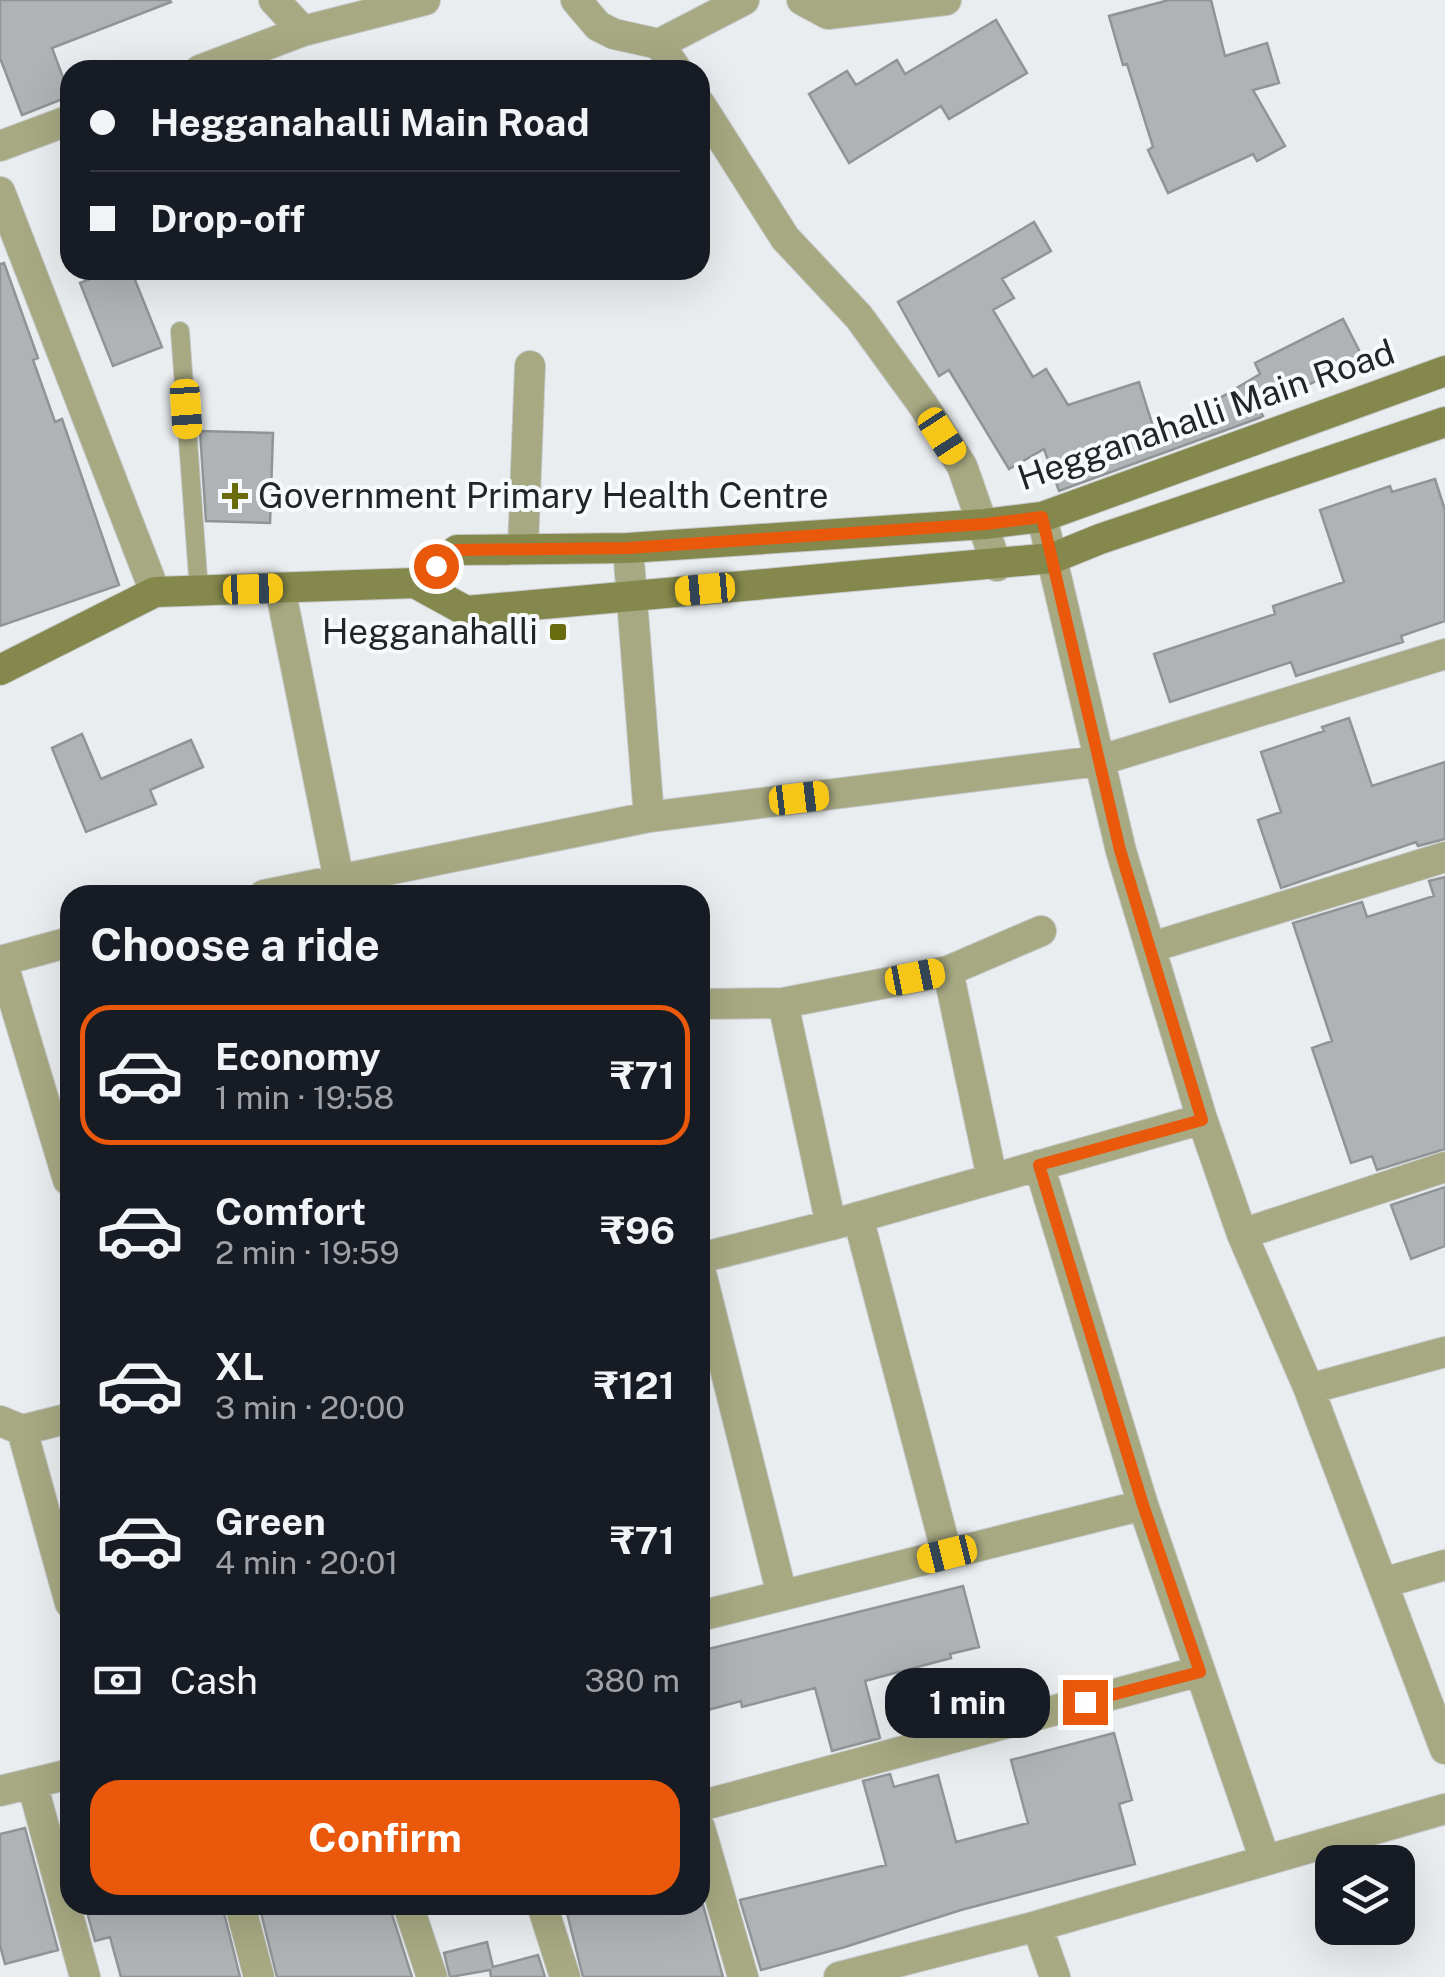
<!DOCTYPE html>
<meta charset="utf-8">
<style>
body{margin:0;font-family:"Public Sans",sans-serif;background:#242831;color:#f1f3f6;height:100vh;display:flex;flex-direction:column;font-size:38px;white-space:nowrap}
*{box-sizing:border-box;margin:0}
p{font-size:32px;color:#9ea1a6}
.icon{flex:none;width:55px;height:55px;fill:none;stroke:currentColor;stroke-width:2;stroke-linecap:round;stroke-linejoin:round}
.map{position:relative;flex:1;overflow:hidden}
.drawer{position:absolute;left:60px;top:885px;width:650px;height:1030px;display:flex;flex-direction:column;background:#171b24;border-radius:30px;box-shadow:0 10px 40px #0002}
.drawer>*{flex:none}
.top-card{position:absolute;left:60px;top:60px;width:650px;height:220px;border-radius:30px;box-shadow:0 10px 40px #0002;display:grid;align-content:center;height:220px;padding:0 30px;background:#171b24}
.controls{position:absolute;left:1315px;top:1845px;display:grid;gap:20px}
.controls a{display:grid;place-items:center;width:100px;height:100px;border-radius:20px;background:#171b24;box-shadow:0 10px 40px #0002;font-size:50px}
.end{position:absolute;width:45px;height:45px;margin:-22px;border:12px solid #ea580c;background:#fff;box-shadow:0 0 0 5px #fff}
.from{border-radius:50%}
.bubble{position:absolute;height:70px;border-radius:30px;background:#171b24;box-shadow:0 10px 40px #0002;font-size:32px;font-weight:700;line-height:70px;text-align:center}
.car{position:absolute;width:30px;height:60px;margin:-30px -15px;border-radius:12px;box-shadow:0 0 8px 2px #0007;background:linear-gradient(#f5c518 24%,#345 0 40%,#f5c518 0 76%,#345 0 86%,#f5c518 0)}
.top-card b{display:flex;align-items:center;gap:35px;height:95px;font-size:38px}
.top-card b+b{border-top:2px solid #363941}
.top-card i{width:25px;height:25px;background:#f1f3f6}
ul{padding:0;list-style:none}
li{display:flex;align-items:center;gap:30px;height:140px;margin:0 20px 15px;padding:0 10px;border:5px solid transparent;border-radius:30px}
li div{flex:1}
li b{display:block;font-size:38px}
li em{font-style:normal;font-weight:700}
li.selected{border-color:#ea580c}
li>.icon{width:90px;height:90px;stroke-width:1.5}
h2{padding:0 30px;font-size:45px;line-height:120px}
.pay{display:flex;align-items:center;gap:25px;height:110px;padding:0 30px;font-size:38px}
.pay p{margin-inline-start:auto}
.action{display:flex;gap:20px;margin-top:auto;padding:20px 30px}
.action a{flex:1;height:115px;border-radius:30px;background:#ea580c;color:#fff;font-size:40px;font-weight:700;line-height:115px;text-align:center}
.map>svg:first-child{display:block}
</style>
<div class="map">
<svg width="1445" height="1977" viewBox="0 0 1445 1977">
<rect width="100%" height="100%" fill="#eaedef"/>
<path fill="#b0b3b6" stroke="#919496" stroke-width="2.5" d="M0,0H170L171,2L52,48L70,96L22,115L0,58Z
M1169,0H1211L1225,56L1267,43L1279,83L1253,90L1285,146L1257,161L1253,154L1168,193L1148,150L1153,147L1127,64L1123,65L1109,16Z
M996,20L1027,73L949,119L941,106L849,163L809,94L847,71L856,85L897,60L905,74Z
M1034,222L1051,251L1002,279L1014,298L993,310L1033,377L1046,369L1068,405L1139,382L1156,436L1260,374L1255,363L1343,319L1363,358L1259,409L1263,416L1259,418L1059,491L1044,449L1009,469L949,370L939,376L898,302Z
M4,263L38,358L33,360L55,422L62,419L119,585L0,626V264Z
M113,270H131L162,347L113,366L80,283Z
M200,431L273,433L270,523L206,521Z
M1435,479L1445,510V621L1401,636L1403,642L1296,676L1291,662L1170,702L1154,654L1275,614L1273,606L1344,582L1320,510L1390,486L1392,492Z
M1349,718L1372,786L1445,762V839L1418,846L1416,842L1281,888L1258,820L1281,812L1261,752L1324,731L1322,727Z
M82,734L101,779L191,740L203,767L150,790L156,804L86,832L52,748Z
M1445,877V1149L1377,1170L1372,1156L1351,1163L1312,1048L1332,1041L1293,923L1362,902L1367,917L1434,896L1429,881Z
M1445,1187V1246L1411,1259L1391,1205Z
M963,1586L979,1647L950,1654L951,1658L865,1681L880,1738L832,1751L815,1688L742,1707L741,1701L700,1712V1651Z
M1114,1733L1132,1800L1119,1804L1135,1864L961,1910L845,1947L761,1970L740,1900L886,1865L863,1781L890,1774L894,1787L938,1775L956,1842L1028,1823L1011,1760Z
M25,1828L58,1950L5,1964L0,1945V1834Z
M85,1905H222L240,1977H121L110,1937L95,1941Z
M259,1905H389L412,1977H277Z
M565,1905H703L723,1977H583Z
M487,1942L493,1967L538,1955L545,1977H491L490,1970L450,1977L444,1953Z"/>
<g fill="none" stroke-linecap="round" stroke-linejoin="round">
<g stroke="#c6c9cb" stroke-width="20">
<path id="lane" d="M180,331L199,591"/>
</g>
<g stroke="#c6c9cb" stroke-width="32">
<path id="street" d="M274,0L303,31
M576,0L598,26L614,34L659,44L744,0
M802,0L828,14L946,0
M659,44L677,70
M200,70L303,31L425,0
M700,104L785,238L859,317L923,405L962,466L997,566
M0,146L70,120
M0,192L155,592
M1042,517L1121,851L1202,1119L1242,1234L1309,1389L1445,1749
M523,548L530,366
M628,548L649,817
M280,588L342,895
M264,895L649,817L1098,761L1445,654
M1152,947L1445,857
M0,961L70,942
M2,961L68,1180
M948,971L1041,931
M700,1004L783,1003
M1039,1165L1143,1505L1265,1860
M858,1217L947,1554
M831,1225L783,1003L948,971L992,1178
M1242,1234L1445,1167
M700,1258L831,1225L1202,1119
M700,1269L782,1595
M1309,1389L1445,1352
M0,1421L22,1430L70,1418
M22,1430L70,1603
M1383,1583L1445,1565
M700,1616L1143,1505
M32,1783L85,1977
M0,1791L70,1774
M700,1806L1200,1671
M700,1828L743,1977
M240,1905L259,1977
M408,1905L432,1977
M542,1905L565,1977
M1037,1926L1055,1977
M839,1977L1037,1926L1445,1809"/>
</g>
<g stroke="#c6c9cb" stroke-width="32">
<path id="secondary" d="M415,583L466,611L1053,558L1100,539L1445,422
M0,670L155,592L415,583L457,550L628,548L985,524L1042,517L1445,371"/>
</g>
<use href="#lane" stroke="#a6a982" stroke-width="18"/>
<use href="#street" stroke="#a6a982" stroke-width="30"/>
<use href="#secondary" stroke="#84884c" stroke-width="30"/>
</g>
<g fill="none" stroke-linecap="round" stroke-linejoin="round">
<path stroke="#ea580c" stroke-width="12" d="M436,566L456,550L628,548L985,524L1042,517L1120,850L1202,1120L1039,1165L1143,1505L1200,1672L1085,1702"/>
</g>
<g fill="#696d10" stroke="#f7fafd" stroke-width="4">
<path d="M230 481h10v10h10v10h-10v10h-10v-10h-10v-10h10z"/>
<rect x="548" y="622" width="20" height="20" rx="5"/>
</g>
<g text-anchor="middle" stroke-width="8" stroke-linejoin="round" paint-order="stroke">
<g font-size="35" fill="#222425" stroke="#f7fafd">
<text transform="translate(1206 415) rotate(-19)" y="12">Hegganahalli Main Road</text>
</g>
<g font-size="35" fill="#222425" stroke="#f7fafd" text-anchor="start">
<text x="258" y="508">Government Primary Health Centre</text>
<text x="538" y="644" text-anchor="end">Hegganahalli</text>
</g>
</g>
</svg>
<div class="controls">
<a><svg class="icon" aria-label="layers" viewBox="0 0 24 24"><path d="M12 4l9 5-9 5-9-5zM3 14l9 5 9-5"/></svg></a>
</div>
<i class="end from" style="left:436px;top:566px"></i>
<i class="end" style="left:1085px;top:1702px"></i>
<div class="bubble" style="left:885px;top:1668px;width:165px">1 min</div>
<i class="car" style="left:186px;top:409px;rotate:176deg"></i>
<i class="car" style="left:942px;top:436px;rotate:147deg"></i>
<i class="car" style="left:253px;top:589px;rotate:88deg"></i>
<i class="car" style="left:705px;top:589px;rotate:265deg"></i>
<i class="car" style="left:799px;top:798px;rotate:83deg"></i>
<i class="car" style="left:915px;top:977px;rotate:79deg"></i>
<i class="car" style="left:947px;top:1554px;rotate:256deg"></i>
<div class="top-card">
<b><i class="from"></i>Hegganahalli Main Road</b>
<b><i></i>Drop-off</b>
</div>
<section class="drawer">
<h2>Choose a ride</h2>
<ul>
<li class="selected"><svg class="icon" aria-label="car" viewBox="0 0 24 24"><path d="M5 17H2v-5l4-1 3-4h7l3 4 3 1v5h-3M9 17h6M6 11h13"/><circle cx="7" cy="17" r="2"/><circle cx="17" cy="17" r="2"/></svg><div><b>Economy</b><p>1 min · 19:58</p></div><em>₹71</em></li>
<li><svg class="icon" aria-label="car" viewBox="0 0 24 24"><path d="M5 17H2v-5l4-1 3-4h7l3 4 3 1v5h-3M9 17h6M6 11h13"/><circle cx="7" cy="17" r="2"/><circle cx="17" cy="17" r="2"/></svg><div><b>Comfort</b><p>2 min · 19:59</p></div><em>₹96</em></li>
<li><svg class="icon" aria-label="car" viewBox="0 0 24 24"><path d="M5 17H2v-5l4-1 3-4h7l3 4 3 1v5h-3M9 17h6M6 11h13"/><circle cx="7" cy="17" r="2"/><circle cx="17" cy="17" r="2"/></svg><div><b>XL</b><p>3 min · 20:00</p></div><em>₹121</em></li>
<li><svg class="icon" aria-label="car" viewBox="0 0 24 24"><path d="M5 17H2v-5l4-1 3-4h7l3 4 3 1v5h-3M9 17h6M6 11h13"/><circle cx="7" cy="17" r="2"/><circle cx="17" cy="17" r="2"/></svg><div><b>Green</b><p>4 min · 20:01</p></div><em>₹71</em></li>
</ul>
<div class="pay"><svg class="icon" aria-label="cash" viewBox="0 0 24 24"><path d="M3 7h18v10H3z"/><circle cx="12" cy="12" r="2"/></svg>Cash<p>380 m</p></div>
<div class="action"><a>Confirm</a></div>
</section>
</div>
